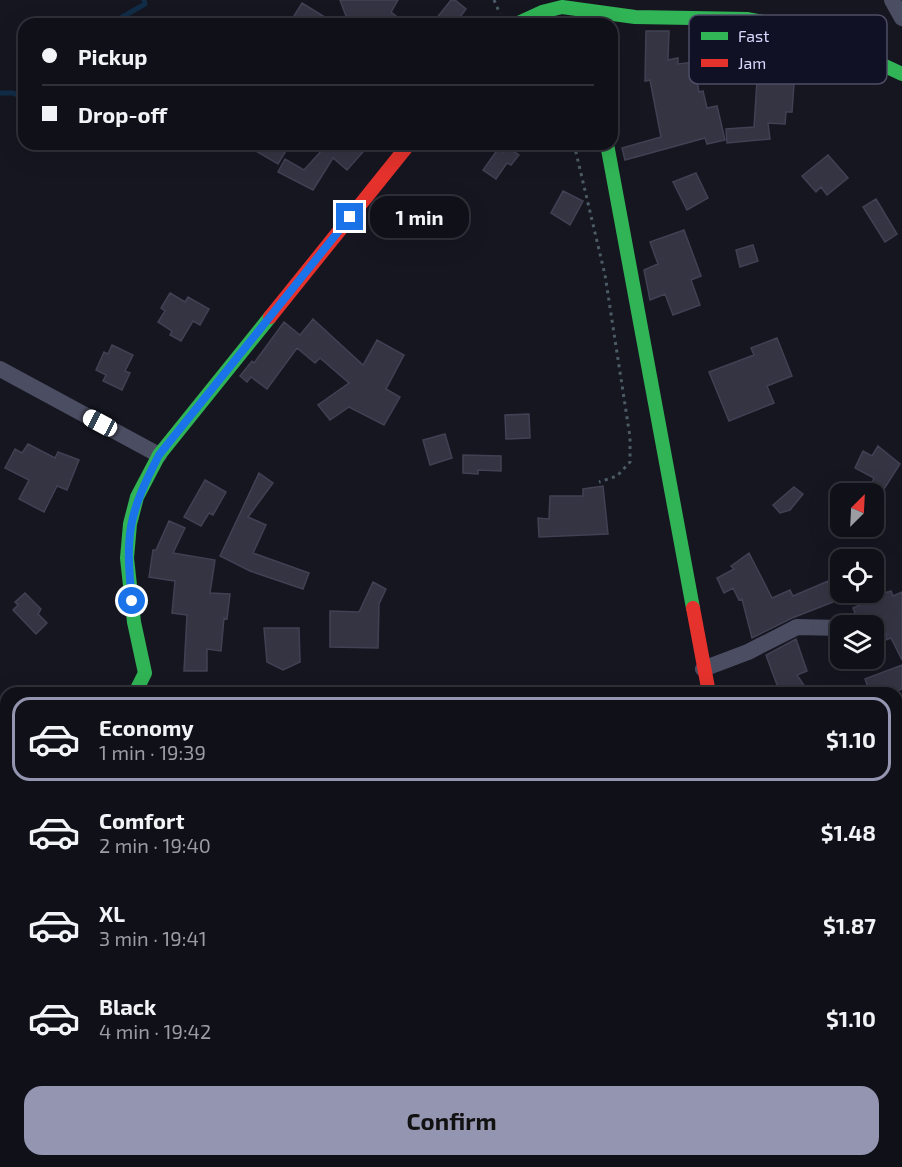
<!DOCTYPE html>
<meta charset="utf-8">
<style>
body{margin:0;font-family:"Exo 2",sans-serif;background:#191922;color:#f1f3f6;height:100vh;display:flex;flex-direction:column;font-size:22px;white-space:nowrap}
*{box-sizing:border-box;margin:0}
p{font-size:20px;color:#9c9da2}
.icon{flex:none;width:33px;height:33px;fill:none;stroke:currentColor;stroke-width:2;stroke-linecap:round;stroke-linejoin:round}
.map{position:relative;flex:1;overflow:hidden}
.side{position:absolute;left:0px;top:687px;width:903px;height:480px;display:flex;flex-direction:column;background:#101019;border-radius:18px 18px 0 0;box-shadow:0 6px 24px #0002,0 0 0 2px #303038}
.side>*{flex:none}
.guide{position:absolute;left:18px;top:18px;width:600px;height:132px;border-radius:18px;box-shadow:0 6px 24px #0002,0 0 0 2px #303038;display:grid;align-content:center;height:132px;padding:0 24px;background:#101019}
.needle{width:39px;rotate:24deg}
.controls{position:absolute;left:830px;top:483px;display:grid;gap:12px}
.controls a{display:grid;place-items:center;width:54px;height:54px;border-radius:12px;background:#101019;box-shadow:0 6px 24px #0002,0 0 0 2px #303038;font-size:30px}
.end{position:absolute;width:27px;height:27px;margin:-14px;border:8px solid #1a73e8;background:#fff;box-shadow:0 0 0 3px #fff}
.from{border-radius:50%}
.bubble{position:absolute;height:42px;border-radius:18px;background:#101019;box-shadow:0 6px 24px #0002,0 0 0 2px #303038;font-size:20px;font-weight:700;line-height:42px;text-align:center}
.car{position:absolute;width:18px;height:36px;margin:-18px -9px;border-radius:8px;box-shadow:0 0 4px 2px #0007;background:linear-gradient(#fff 24%,#345 0 40%,#fff 0 76%,#345 0 86%,#fff 0)}
.guide b{display:flex;align-items:center;gap:21px;height:57px;font-size:22px}
.guide b+b{border-top:2px solid #303038}
.guide i{width:15px;height:15px;background:#f1f3f6}
ul{padding:10px 0 0;list-style:none}
li{display:flex;align-items:center;gap:18px;height:84px;margin:0 12px 9px;padding:0 12px;border:3px solid transparent;border-radius:18px}
li div{flex:1}
li b{display:block;font-size:22px}
li em{font-style:normal;font-weight:700}
li.current{border-color:#9495b0}
li>.icon{width:54px;height:54px;stroke-width:1.5}
.action{display:flex;gap:12px;margin-top:auto;padding:12px 24px}
.action a{flex:1;height:69px;border-radius:18px;background:#9495b0;color:#111;font-size:24px;font-weight:700;line-height:69px;text-align:center}
.map>svg:first-child{display:block}
</style>
<div class="map">
<svg width="902" height="1167" viewBox="0 0 902 1167">
<rect width="100%" height="100%" fill="#161621"/>
<g fill="none" stroke-linecap="round" stroke-linejoin="round">
<path stroke="#112c46" stroke-width="5" d="M110,24L145,4L144,0
M0,93H13L24,98"/>
</g>
<path fill="#343443" stroke="#424154" stroke-width="1.5" d="M340,0H398L391,12L406,24H349Z
M451,0H455L466,9L455,24H432Z
M302,3L336,24H289Z
M646,31H669L668,60L678,58V64L694,62L699,92L703,91L707,108L717,106L725,140L707,144L705,138L625,160L622,148L661,137L650,80L645,81Z
M741,32L797,42L792,112H786L785,124L768,123L770,139L727,143L726,129L754,127L758,65L702,61L704,41L740,44Z
M244,144H278L287,149L278,164Z
M317,144H370L347,170L333,158L313,190L278,172L285,159L304,170L323,149Z
M507,147L519,155L511,165L507,163L496,179L483,170L498,149L503,152Z
M828,155L848,178L827,195L821,187L816,192L802,176Z
M696,173L708,198L687,210L673,182Z
M563,191L583,201L570,225L551,213Z
M876,199L897,234L885,242L863,207Z
M684,230L701,276L691,280L700,305L673,315L665,294L650,300L644,270L658,264L650,242Z
M753,245L758,261L740,267L736,250Z
M170,293L185,302L188,297L209,309L200,325L193,321L181,341L170,335L172,331L158,322L165,311L161,308Z
M313,319L363,365L377,340L404,355L386,389L400,397L384,425L349,407L330,420L318,405L349,383L320,358L315,363L297,348L267,389L251,377L247,382L240,376L252,361L254,363L284,322L300,335Z
M777,338L792,376L767,386L774,403L729,421L709,372L754,355L751,348Z
M112,345L133,355L125,371L130,373L122,390L103,381L106,375L96,370L104,352L108,354Z
M529,414L530,438L506,439L505,415Z
M445,434L452,458L430,465L423,440Z
M28,444L55,458L58,452L79,460L67,490L57,486L44,512L19,499L29,480L5,468L15,449L22,453Z
M878,446L900,464L884,489L872,483L874,478L855,468L863,451L872,456Z
M463,455L501,456V471L478,470V474L463,473Z
M259,473L273,483L248,517L266,525L253,553L309,573L303,589L250,571L220,556Z
M205,480L226,492L213,515L209,513L201,526L184,517Z
M603,486L608,534L539,537L538,518L549,519L550,496H583V489Z
M794,487L803,494L790,510L780,513L773,505Z
M169,521L185,528L173,553L215,560L210,593L230,594L227,619L224,618L221,651L207,649V671H184L187,615L172,613L175,581L149,577L153,550H156Z
M749,553L772,598L790,590L793,596L828,581L833,602L792,618L752,638L742,599L739,600L733,588L724,593L717,578L734,569L731,566Z
M373,582L386,589L379,604L378,648L330,647V611L359,612Z
M891,591L893,596L902,592V660L891,638L886,640V633L879,626L875,614L858,621L853,608L870,601L869,598Z
M25,593L41,609L38,614L47,623L36,634L13,610L18,605L15,602Z
M264,628H299L300,662L283,670L267,662Z
M796,639L807,671L797,675L809,693H780L766,655Z
M902,665V689L890,693H870L865,679Z"/>
<g fill="none" stroke-linecap="round" stroke-linejoin="round">
<path stroke="#4c5c66" stroke-width="3" stroke-dasharray="3 4.5" stroke-linecap="butt" d="M494,0L500,14
M574,144L605,275L630,437V462L617,476L599,482
M498,1161L507,1167
M403,1167L413,1161
M563,1167L565,1161"/>
<path stroke="#4b4d62" stroke-width="16" d="M892,0L902,18
M0,369L159,455
M873,635L876,636
M703,669L748,652L797,627L840,628
M0,779L6,776
M361,1161L362,1167"/>
<path stroke="#30b455" stroke-width="14" d="M516,24L542,12L562,7L635,17L748,19L810,31L902,74
M607,144L693,608
M135,693L145,673L134,622L127,558L130,524L137,497L159,455L270,317"/>
<path stroke="#e5322d" stroke-width="14" d="M270,317L409,144
M693,608L709,693
M897,1093L902,1101"/>
</g>
<g fill="none" stroke-linecap="round" stroke-linejoin="round">
<path stroke="#1a73e8" stroke-width="8" d="M132,601C125,534 128,515 159,455L350,217"/>
</g>
<rect x="689" y="15" width="198" height="69" rx="9" fill="#111126" stroke="#4d4d66" stroke-width="1.5"/>
<rect x="701" y="32" width="27" height="8" fill="#30b455"/>
<rect x="701" y="59" width="27" height="8" fill="#e5322d"/>
<g font-size="16" fill="#d8d9fd">
<text x="738" y="42">Fast</text>
<text x="738" y="69">Jam</text>
</g>
</svg>
<div class="controls">
<a><svg class="needle" viewBox="-14 -14 28 28"><path d="M0-13l5 13h-10z" fill="#e53935"/><path d="M0 13l5-13h-10z" fill="#9c9da2"/></svg></a>
<a><svg class="icon" aria-label="locate" viewBox="0 0 24 24"><circle cx="12" cy="12" r="6"/><path d="M12 2v4M12 18v4M2 12h4M18 12h4"/></svg></a>
<a><svg class="icon" aria-label="layers" viewBox="0 0 24 24"><path d="M12 4l9 5-9 5-9-5zM3 14l9 5 9-5"/></svg></a>
</div>
<i class="end from" style="left:132px;top:601px"></i>
<i class="end" style="left:350px;top:217px"></i>
<div class="bubble" style="left:370px;top:196px;width:99px">1 min</div>
<i class="car" style="left:100px;top:423px;rotate:298deg"></i>
<div class="guide">
<b><i class="from"></i>Pickup</b>
<b><i></i>Drop-off</b>
</div>
<section class="side">
<ul>
<li class="current"><svg class="icon" aria-label="car" viewBox="0 0 24 24"><path d="M5 17H2v-5l4-1 3-4h7l3 4 3 1v5h-3M9 17h6M6 11h13"/><circle cx="7" cy="17" r="2"/><circle cx="17" cy="17" r="2"/></svg><div><b>Economy</b><p>1 min · 19:39</p></div><em>$1.10</em></li>
<li><svg class="icon" aria-label="car" viewBox="0 0 24 24"><path d="M5 17H2v-5l4-1 3-4h7l3 4 3 1v5h-3M9 17h6M6 11h13"/><circle cx="7" cy="17" r="2"/><circle cx="17" cy="17" r="2"/></svg><div><b>Comfort</b><p>2 min · 19:40</p></div><em>$1.48</em></li>
<li><svg class="icon" aria-label="car" viewBox="0 0 24 24"><path d="M5 17H2v-5l4-1 3-4h7l3 4 3 1v5h-3M9 17h6M6 11h13"/><circle cx="7" cy="17" r="2"/><circle cx="17" cy="17" r="2"/></svg><div><b>XL</b><p>3 min · 19:41</p></div><em>$1.87</em></li>
<li><svg class="icon" aria-label="car" viewBox="0 0 24 24"><path d="M5 17H2v-5l4-1 3-4h7l3 4 3 1v5h-3M9 17h6M6 11h13"/><circle cx="7" cy="17" r="2"/><circle cx="17" cy="17" r="2"/></svg><div><b>Black</b><p>4 min · 19:42</p></div><em>$1.10</em></li>
</ul>
<div class="action"><a>Confirm</a></div>
</section>
</div>
